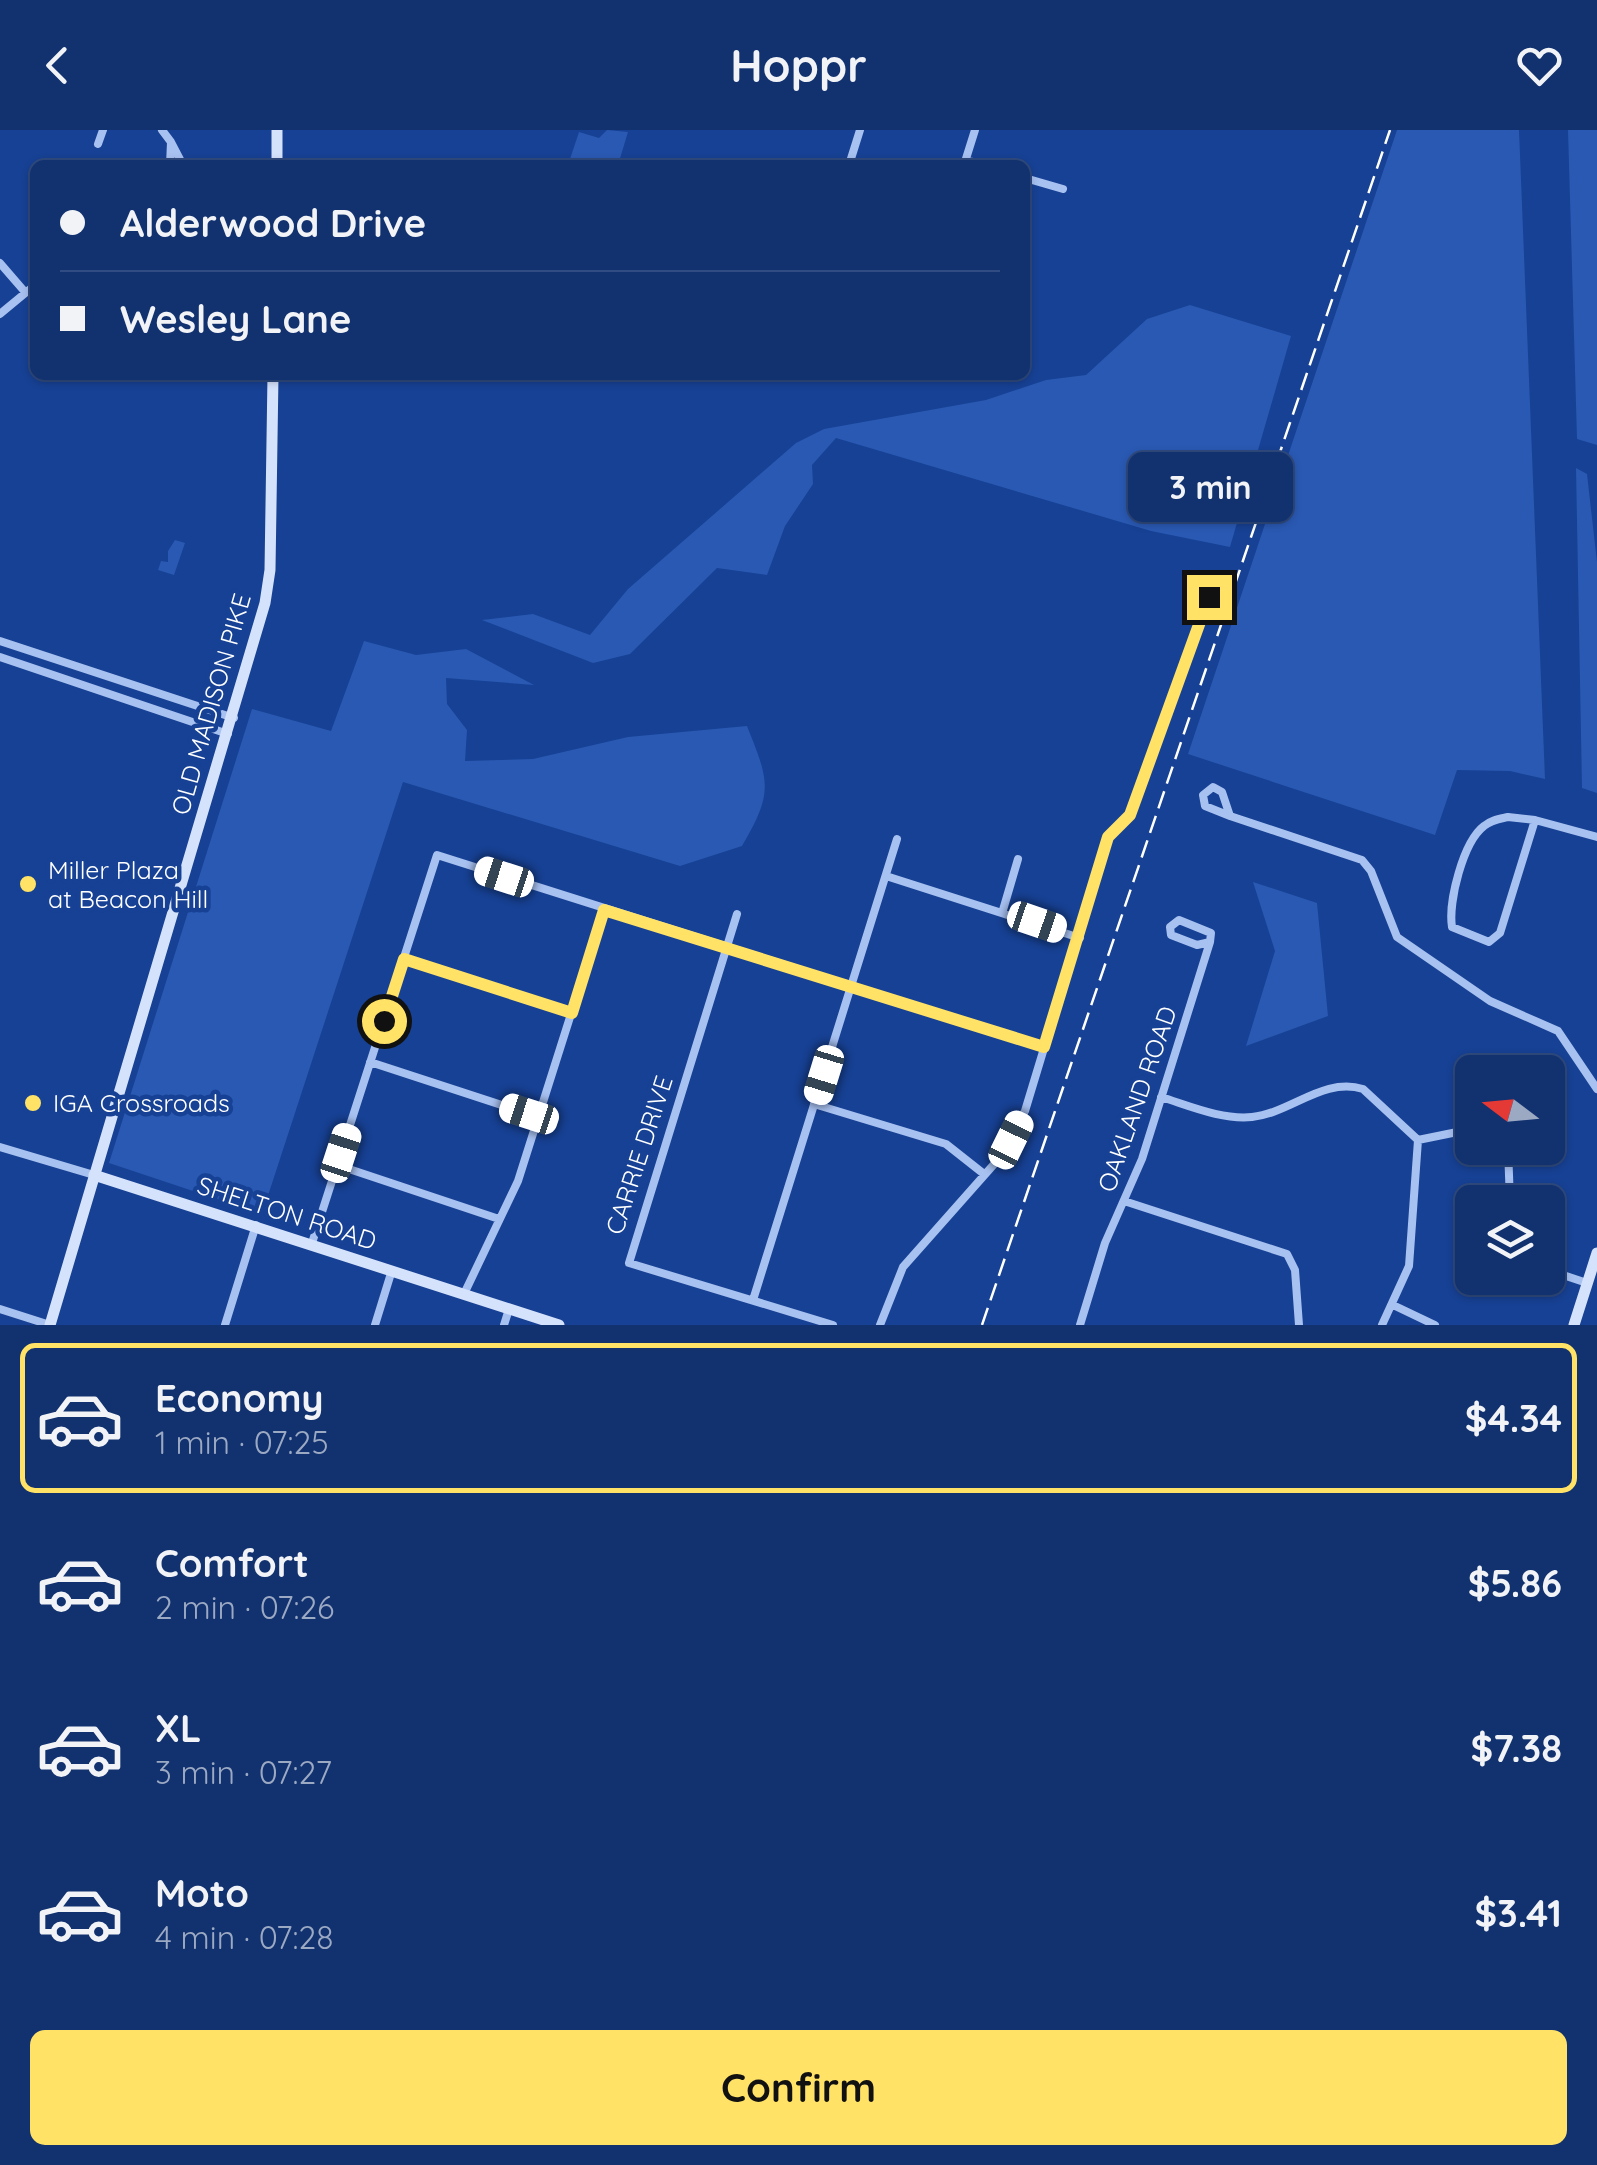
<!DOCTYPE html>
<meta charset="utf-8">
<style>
body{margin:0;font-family:Quicksand,sans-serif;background:#1a3974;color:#f1f3f6;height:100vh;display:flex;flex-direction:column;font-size:38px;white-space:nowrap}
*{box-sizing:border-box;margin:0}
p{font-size:32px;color:#9ca9c3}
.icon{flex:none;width:55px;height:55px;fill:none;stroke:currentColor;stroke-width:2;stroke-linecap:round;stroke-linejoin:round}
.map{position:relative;height:1195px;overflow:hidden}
.sheet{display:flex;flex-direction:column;background:#11316f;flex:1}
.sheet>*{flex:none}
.guide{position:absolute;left:30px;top:30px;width:1000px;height:220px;border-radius:15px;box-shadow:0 2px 8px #0004,0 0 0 2px #304c82;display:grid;align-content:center;height:220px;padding:0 30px;background:#11316f}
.needle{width:65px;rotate:286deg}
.tools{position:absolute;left:1455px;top:925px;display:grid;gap:20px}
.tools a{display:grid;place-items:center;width:110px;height:110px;border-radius:15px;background:#11316f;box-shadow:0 2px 8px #0004,0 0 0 2px #304c82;font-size:50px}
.end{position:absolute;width:45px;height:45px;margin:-22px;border:12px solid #ffe266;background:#111;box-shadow:0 0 0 5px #111}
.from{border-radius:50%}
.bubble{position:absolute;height:70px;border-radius:15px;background:#11316f;box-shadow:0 2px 8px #0004,0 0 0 2px #304c82;font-size:32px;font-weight:700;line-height:70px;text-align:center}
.car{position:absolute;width:30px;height:60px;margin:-30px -15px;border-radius:12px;box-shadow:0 0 8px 2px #0007;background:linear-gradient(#fff 24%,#345 0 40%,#fff 0 76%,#345 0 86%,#fff 0)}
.guide b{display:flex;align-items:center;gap:35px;height:95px;font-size:38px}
.guide b+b{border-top:2px solid #304c82}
.guide i{width:25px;height:25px;background:#f1f3f6}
ul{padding:18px 0 0;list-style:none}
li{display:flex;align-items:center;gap:30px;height:150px;margin:0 20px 15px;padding:0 10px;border:5px solid transparent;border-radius:15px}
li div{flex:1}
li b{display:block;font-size:38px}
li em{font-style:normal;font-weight:700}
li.selected{border-color:#ffe266}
li>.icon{width:90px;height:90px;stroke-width:1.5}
.cta{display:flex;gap:20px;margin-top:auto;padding:20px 30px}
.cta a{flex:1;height:115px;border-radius:15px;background:#ffe266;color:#111;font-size:40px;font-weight:700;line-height:115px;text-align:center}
header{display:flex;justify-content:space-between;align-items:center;height:130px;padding:0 30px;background:#11316f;font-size:45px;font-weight:700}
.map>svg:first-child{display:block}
</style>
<header><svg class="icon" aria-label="back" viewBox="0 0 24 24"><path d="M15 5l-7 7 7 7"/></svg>Hoppr<svg class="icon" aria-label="heart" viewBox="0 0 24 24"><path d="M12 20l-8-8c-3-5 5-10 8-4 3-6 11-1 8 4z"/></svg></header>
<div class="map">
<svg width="1597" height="1195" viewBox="0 0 1597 1195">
<rect width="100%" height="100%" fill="#174194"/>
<path fill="#2a59b3" d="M607,0L628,2L618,35H568L579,2L599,8Z
M1397,0H1519L1545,649L1510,641L1457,640L1435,705L1188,624Z
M1568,0H1597V315L1577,309Z
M1190,175L1291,206L1230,417L1151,401L836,308L812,335L813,354L785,396L767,445L717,438L630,524L593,533L482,490L533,484L590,505L628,459L796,313L824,299L986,270L1046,250L1086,245L1147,189Z
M1576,338L1587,344L1597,432V663L1582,658Z
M175,410L185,413L174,445L158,440L161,431L168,432V421Z
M364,511L416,525L466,519L534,555L446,548L447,574L467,600L465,631L533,629L628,607L747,596C769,651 774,662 742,716L680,736L403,652L262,1084L109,1033L252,579L331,601Z
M1253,752L1317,773L1328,886L1246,916L1275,821Z"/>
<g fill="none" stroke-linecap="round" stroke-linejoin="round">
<path stroke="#a7c1f1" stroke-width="8" d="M162,0L171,12L170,35
M171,12L183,35
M98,14L103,0
M966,30L983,35
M849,35L860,0
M964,35L975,0
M1025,48L1063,59
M0,133L25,162
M0,184L35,155
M0,511L234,588
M0,527L228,604
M1213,657L1222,662L1230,686L1205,676L1203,665Z
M1230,686L1362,730L1371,741L1397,807L1490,871L1558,901L1597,959
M1508,687L1535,690L1500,803L1489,812L1452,797C1448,772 1463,712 1484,696C1491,690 1499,689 1508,687Z
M1535,690L1597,707
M886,746L1080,808
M1003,780L1018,729
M737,784L629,1133L833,1195
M1179,790L1211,803L1210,812L1197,815L1171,805L1170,797Z
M404,829L571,883
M370,932L538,987
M1161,967C1190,976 1222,990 1252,987C1291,983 1323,947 1363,959L1418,1010
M814,974L946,1014L984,1044
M1418,1010L1472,999
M0,1017L94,1045
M1508,1018L1510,1072
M337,1035L499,1089
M1124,1071L1287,1124L1295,1140L1299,1195
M312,1113L437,725L1044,917
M1548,1140L1587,1153
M464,1164L518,1051L604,780
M753,1170L897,709
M1393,1175L1435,1195
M0,1179L50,1195
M225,1195L256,1095
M375,1195L392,1140
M504,1195L509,1179
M880,1195L903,1137L996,1032L1025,981L1108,707L1131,685L1209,467
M1080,1195L1105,1113L1142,1029L1210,812
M1382,1195L1409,1136L1418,1010"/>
<path stroke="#d5e2fb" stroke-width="11" d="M277,35V0
M94,1045L559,1195
M50,1195L265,473L270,440L273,245
M1574,1195L1597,1123"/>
<path stroke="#fff" stroke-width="2.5" stroke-dasharray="18 8" stroke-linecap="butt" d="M982,1195L1390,0"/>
</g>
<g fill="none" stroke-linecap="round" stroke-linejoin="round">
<path stroke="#ffe266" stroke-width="12" d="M384,891L404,829L572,883L604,780L1044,917L1108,707L1130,685L1209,467"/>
</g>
<g fill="#ffe266" stroke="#174194" stroke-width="4">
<circle cx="28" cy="754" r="10"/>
<circle cx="33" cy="973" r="10"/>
</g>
<g text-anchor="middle" stroke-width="9" stroke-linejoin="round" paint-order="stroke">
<g font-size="25" fill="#fff" stroke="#174194">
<text transform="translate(211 574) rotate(-74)" y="9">OLD MADISON PIKE</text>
<text transform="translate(1137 969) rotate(-71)" y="9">OAKLAND ROAD</text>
<text transform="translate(639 1025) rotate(-72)" y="9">CARRIE DRIVE</text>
<text transform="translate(287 1083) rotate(18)" y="9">SHELTON ROAD</text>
</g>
<g font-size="25" fill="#fff" stroke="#174194" text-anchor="start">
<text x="48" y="749">Miller Plaza<tspan x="48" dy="29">at Beacon Hill</tspan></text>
<text x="53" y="982">IGA Crossroads</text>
</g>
</g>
</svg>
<div class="tools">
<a><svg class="needle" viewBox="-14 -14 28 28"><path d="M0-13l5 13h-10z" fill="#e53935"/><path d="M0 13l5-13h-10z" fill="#9ca9c3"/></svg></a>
<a><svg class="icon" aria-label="layers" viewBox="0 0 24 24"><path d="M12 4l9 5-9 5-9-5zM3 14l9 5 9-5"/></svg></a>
</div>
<i class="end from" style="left:384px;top:891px"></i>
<i class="end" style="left:1209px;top:467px"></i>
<div class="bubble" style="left:1128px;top:322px;width:165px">3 min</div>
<i class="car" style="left:504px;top:747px;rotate:288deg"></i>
<i class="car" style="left:1037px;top:792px;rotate:109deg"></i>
<i class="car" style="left:824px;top:945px;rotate:197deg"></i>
<i class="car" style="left:529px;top:984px;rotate:288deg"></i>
<i class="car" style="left:1011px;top:1010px;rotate:26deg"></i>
<i class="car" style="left:341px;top:1023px;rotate:18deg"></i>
<div class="guide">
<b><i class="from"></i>Alderwood Drive</b>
<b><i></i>Wesley Lane</b>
</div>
</div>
<section class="sheet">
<ul>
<li class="selected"><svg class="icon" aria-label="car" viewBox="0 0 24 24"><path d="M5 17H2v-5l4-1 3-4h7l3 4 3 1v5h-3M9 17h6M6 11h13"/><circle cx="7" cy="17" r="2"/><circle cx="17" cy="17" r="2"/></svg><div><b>Economy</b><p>1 min · 07:25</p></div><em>$4.34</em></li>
<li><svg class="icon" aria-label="car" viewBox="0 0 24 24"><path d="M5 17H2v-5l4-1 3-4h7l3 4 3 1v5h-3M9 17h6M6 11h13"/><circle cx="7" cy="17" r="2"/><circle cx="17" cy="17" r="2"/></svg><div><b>Comfort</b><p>2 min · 07:26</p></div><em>$5.86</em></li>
<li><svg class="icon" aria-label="car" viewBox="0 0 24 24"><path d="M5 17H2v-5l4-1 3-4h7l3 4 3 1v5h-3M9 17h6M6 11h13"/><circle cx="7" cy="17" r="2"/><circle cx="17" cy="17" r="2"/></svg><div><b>XL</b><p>3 min · 07:27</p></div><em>$7.38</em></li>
<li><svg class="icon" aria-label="car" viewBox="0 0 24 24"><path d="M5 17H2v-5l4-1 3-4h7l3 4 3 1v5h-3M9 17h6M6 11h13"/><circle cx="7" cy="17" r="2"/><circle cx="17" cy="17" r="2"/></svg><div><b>Moto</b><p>4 min · 07:28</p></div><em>$3.41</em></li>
</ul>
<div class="cta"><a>Confirm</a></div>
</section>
